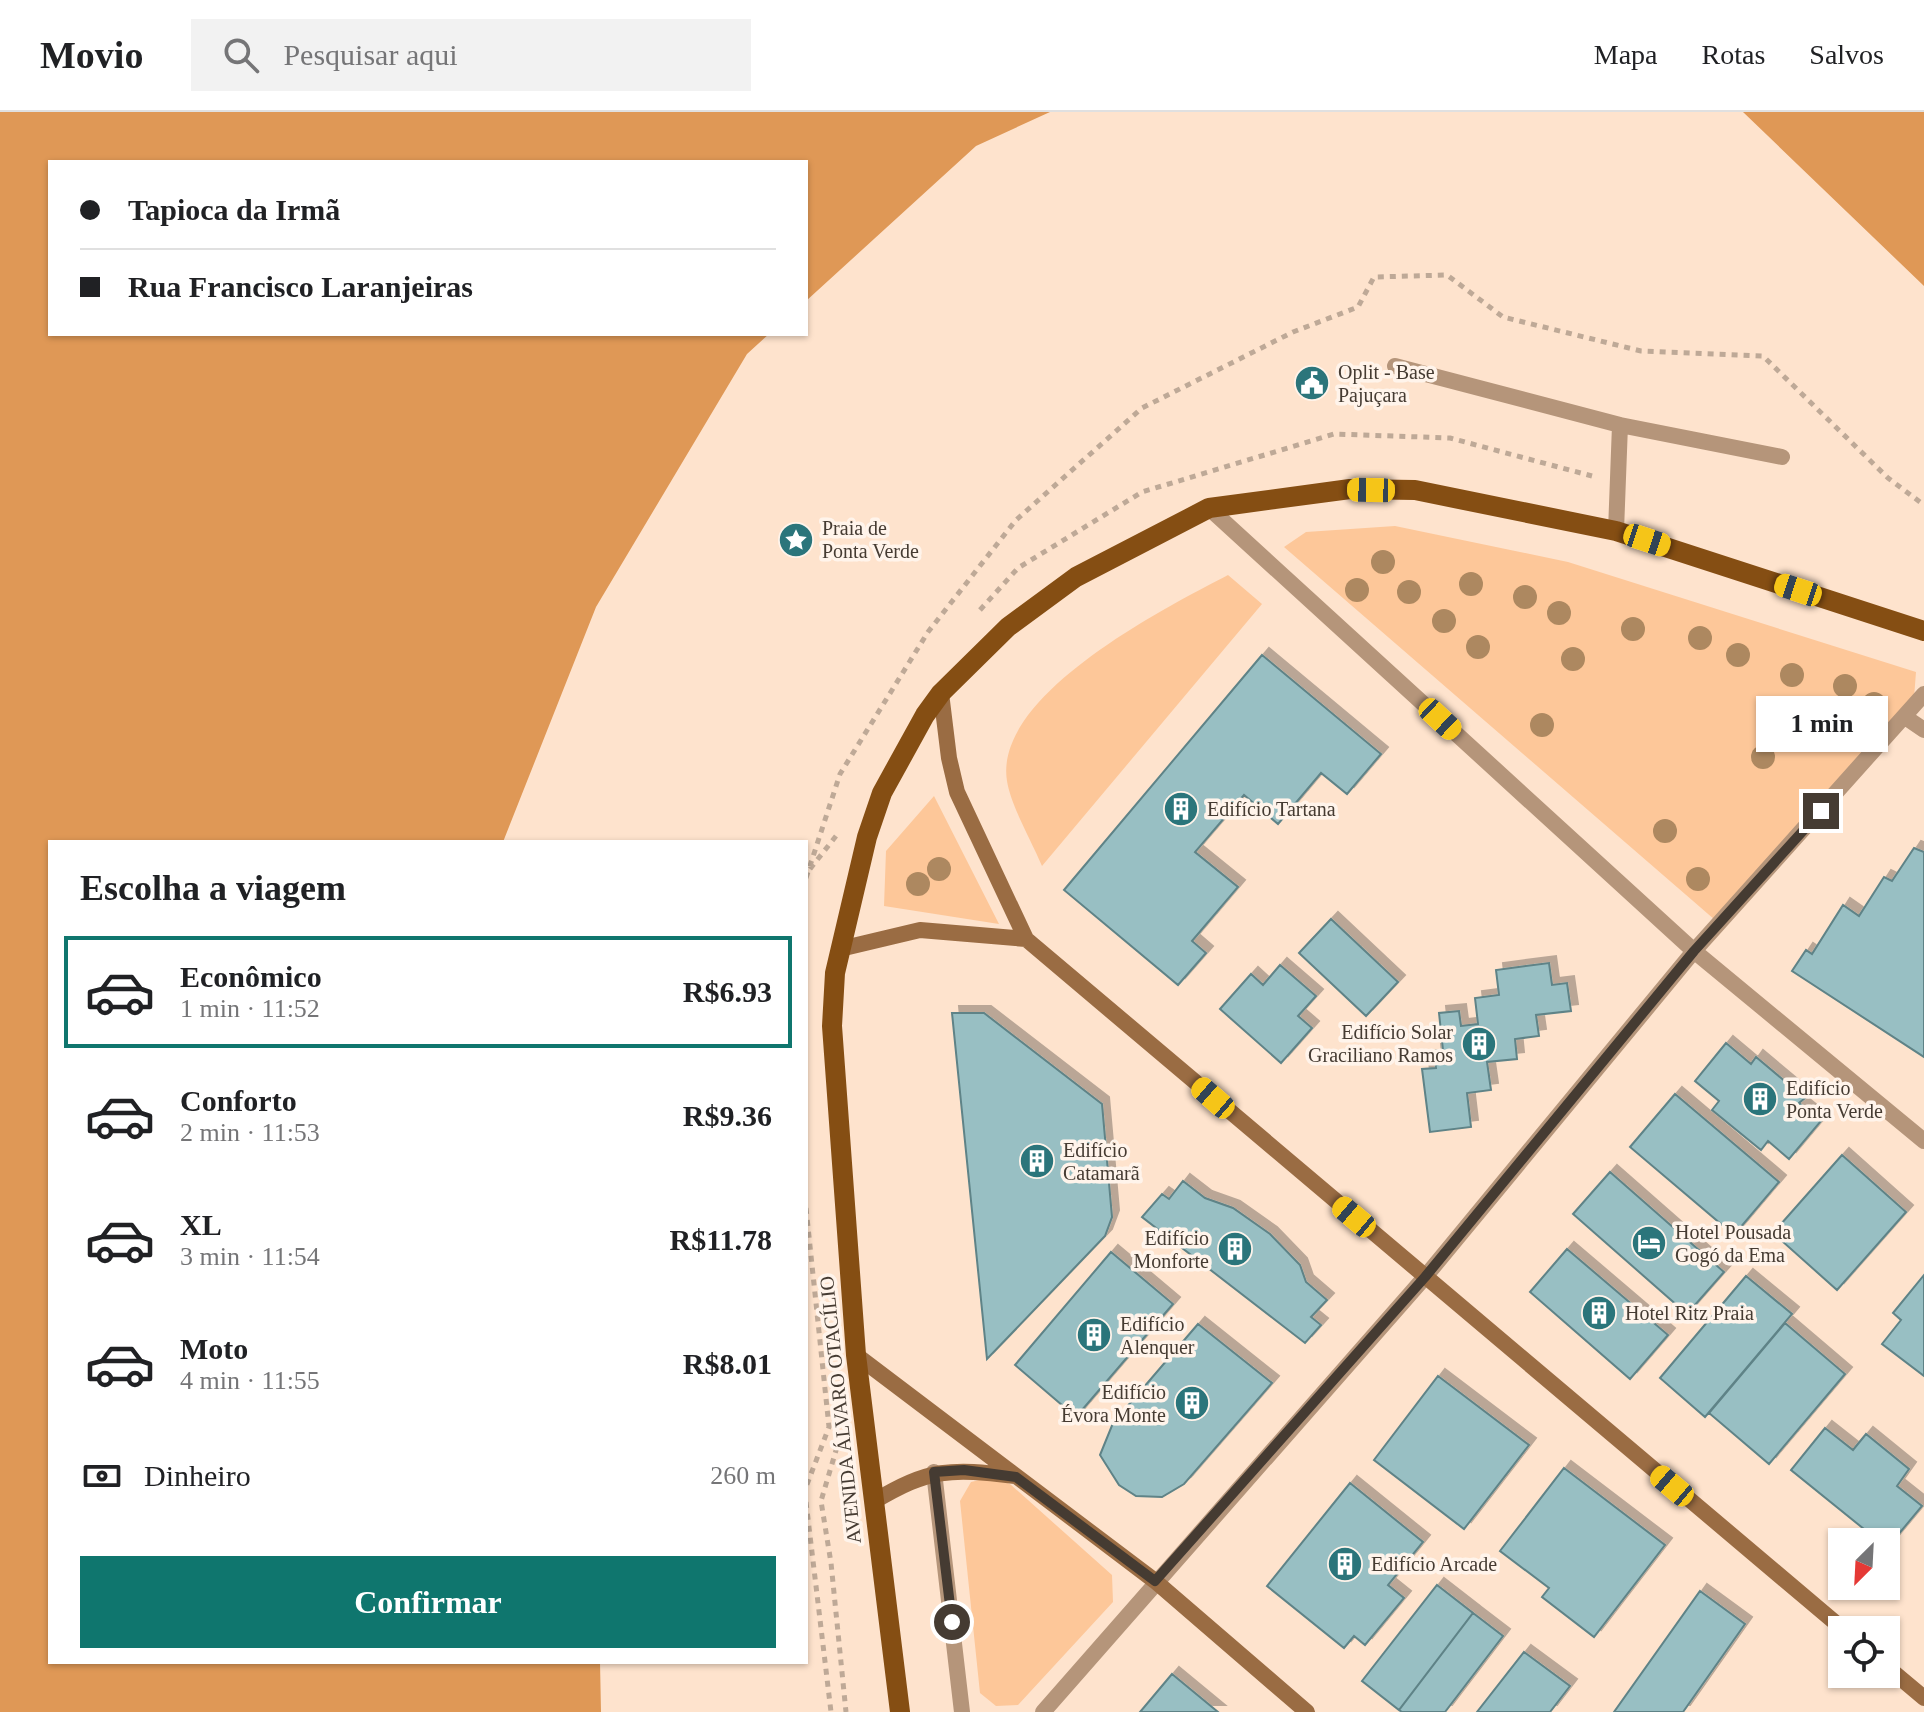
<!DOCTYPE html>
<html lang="pt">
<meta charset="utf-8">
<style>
body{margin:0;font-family:Georgia,serif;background:#f2f2f2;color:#202124;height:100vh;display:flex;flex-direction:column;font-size:30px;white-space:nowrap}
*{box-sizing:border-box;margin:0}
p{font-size:26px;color:#757577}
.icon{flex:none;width:44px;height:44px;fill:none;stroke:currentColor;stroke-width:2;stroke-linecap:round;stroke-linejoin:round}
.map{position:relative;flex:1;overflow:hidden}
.details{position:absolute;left:48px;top:728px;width:760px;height:824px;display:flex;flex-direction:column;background:#fff;border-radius:0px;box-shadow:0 2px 6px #0004}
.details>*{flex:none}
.guide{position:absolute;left:48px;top:48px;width:760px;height:176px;border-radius:0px;box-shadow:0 2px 6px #0004;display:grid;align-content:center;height:176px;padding:0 32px;background:#fff}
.needle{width:52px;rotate:204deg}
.tools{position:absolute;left:1828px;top:1416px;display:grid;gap:16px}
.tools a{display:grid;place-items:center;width:72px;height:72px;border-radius:0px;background:#fff;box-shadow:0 2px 6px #0004;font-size:40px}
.end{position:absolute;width:36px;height:36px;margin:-18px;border:10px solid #453b32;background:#fff;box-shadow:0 0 0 4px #fff}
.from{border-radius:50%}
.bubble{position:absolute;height:56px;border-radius:0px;background:#fff;box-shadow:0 2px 6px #0004;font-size:26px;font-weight:700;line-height:56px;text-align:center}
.car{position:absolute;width:24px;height:48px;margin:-24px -12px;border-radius:10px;box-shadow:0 0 6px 2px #0007;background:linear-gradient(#f5c518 24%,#345 0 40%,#f5c518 0 76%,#345 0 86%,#f5c518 0)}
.guide b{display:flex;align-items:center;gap:28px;height:76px;font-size:30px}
.guide b+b{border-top:2px solid #e0e0e0}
.guide i{width:20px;height:20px;background:#202124}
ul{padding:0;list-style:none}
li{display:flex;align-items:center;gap:24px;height:112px;margin:0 16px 12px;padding:0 16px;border:4px solid transparent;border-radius:0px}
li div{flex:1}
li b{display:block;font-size:30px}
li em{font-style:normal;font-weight:700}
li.current{border-color:#0f766e}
li>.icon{width:72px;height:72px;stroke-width:1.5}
h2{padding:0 32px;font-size:36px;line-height:96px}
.pay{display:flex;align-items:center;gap:20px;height:88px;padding:0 32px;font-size:30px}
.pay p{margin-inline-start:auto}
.action{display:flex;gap:16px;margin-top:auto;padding:16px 32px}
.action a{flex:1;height:92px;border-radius:0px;background:#0f766e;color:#fff;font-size:32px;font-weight:700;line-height:92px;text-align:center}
header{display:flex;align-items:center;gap:48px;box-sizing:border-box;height:112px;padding:0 40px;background:#fff;border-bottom:2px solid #e0e0e0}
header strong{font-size:38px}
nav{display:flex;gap:44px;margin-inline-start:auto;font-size:28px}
.search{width:560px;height:72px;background:#f2f2f2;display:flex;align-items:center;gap:20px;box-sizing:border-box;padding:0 28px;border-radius:0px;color:#757577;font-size:30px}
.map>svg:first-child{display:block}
</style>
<header>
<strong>Movio</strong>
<div class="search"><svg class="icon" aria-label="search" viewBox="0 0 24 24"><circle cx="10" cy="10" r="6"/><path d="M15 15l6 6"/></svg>Pesquisar aqui</div>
<nav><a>Mapa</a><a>Rotas</a><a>Salvos</a></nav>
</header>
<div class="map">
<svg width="1924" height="1600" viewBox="0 0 1924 1600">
<defs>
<filter id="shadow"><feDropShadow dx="7" dy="-7" stdDeviation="0" flood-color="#0004"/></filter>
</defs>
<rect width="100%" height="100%" fill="#fee3cd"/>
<path fill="#fdc799" d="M1395,414L1568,450L1916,560L1914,586L1715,808L1284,435L1306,420Z
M1228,463L1262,492L1042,754C1032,730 1011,694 1007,669C993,583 1165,496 1228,463Z
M934,684L999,812L884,794L886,739Z
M992,1365L1010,1372L1112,1463L1113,1490L1018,1593L996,1594L980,1581L960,1389L971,1370Z"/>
<path fill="#df9856" d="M0,0H1050L976,34L806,189V50H50V222H769L747,242L596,495L503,730H50V1550H600L601,1600H0Z
M1743,0H1924V174Z"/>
<path fill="#98bfc3" stroke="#5e8387" stroke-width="2" filter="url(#shadow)" d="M1262,543L1381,642L1347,682L1321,661L1278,712L1244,683L1195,740L1238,775L1192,829L1206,841L1178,873L1064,778Z
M1914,736L1924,740V945L1792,859L1806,838L1812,842L1843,793L1859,804L1884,765L1892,769Z
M1331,807L1398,870L1366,904L1299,841Z
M1549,851L1552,873L1567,871L1571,899L1536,903L1539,924L1515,927L1517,947L1487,950L1491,978L1467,981L1471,1015L1430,1020L1422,957L1436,956L1434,939L1443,938L1439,901L1459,899L1461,914L1478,912L1475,886L1499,883L1496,858Z
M1280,853L1316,884L1298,904L1312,916L1281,951L1220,897L1251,862L1263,873Z
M952,901H984L1102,992L1112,1105L1105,1124L987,1247Z
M1726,931L1751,952L1756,945L1805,986L1799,991L1821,1009L1789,1047L1768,1029L1761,1038L1712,998L1719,989L1695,969Z
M1675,982L1779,1070L1734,1123L1630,1035Z
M1842,1043L1906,1100L1837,1178L1773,1121Z
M1610,1060L1724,1160L1687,1202L1573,1102Z
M1183,1069L1205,1086L1233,1096L1270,1122L1300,1153L1306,1170L1327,1188L1311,1205L1321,1213L1305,1231L1142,1105L1162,1082L1169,1087Z
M1567,1137L1668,1223L1630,1267L1530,1180Z
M1111,1140L1173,1192L1076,1305L1015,1253Z
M1924,1163V1264L1882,1232L1901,1208L1893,1201Z
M1746,1164L1792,1202L1705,1305L1660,1266Z
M1785,1211L1845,1262L1769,1352L1709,1301Z
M1198,1212L1272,1271L1184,1372L1162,1385L1136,1384L1119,1373L1100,1343L1113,1311Z
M1438,1264L1529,1333L1464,1417L1374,1348Z
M1825,1316L1853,1338L1866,1322L1909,1357L1897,1374L1922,1394L1887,1436L1886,1430H1880L1791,1358Z
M1564,1356L1665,1433L1594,1525L1542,1485L1549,1476L1500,1439Z
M1350,1371L1423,1430L1388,1473L1404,1486L1365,1533L1354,1524L1344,1536L1267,1474Z
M1437,1473L1473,1501L1399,1598L1362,1569Z
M1700,1479L1745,1512L1683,1600H1614Z
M1473,1501L1503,1524L1445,1600H1402L1399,1598Z
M1524,1540L1570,1574L1550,1600H1477Z
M1172,1562L1218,1600H1140Z"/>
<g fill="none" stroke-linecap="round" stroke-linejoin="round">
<path stroke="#bea997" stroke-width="5" stroke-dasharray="6 6" stroke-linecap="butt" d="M980,498L1018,456L1142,380L1334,322L1450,326L1592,364
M810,757L836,724
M806,766L840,662L928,520L1016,408L1142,296L1293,220L1358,195L1374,165L1447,163L1503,205L1641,239L1763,244L1888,366L1924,393
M806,1096L829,1315L806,1375
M837,1335L821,1389L831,1451L846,1600
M806,1390L831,1600"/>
<path stroke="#b5957a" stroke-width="16" d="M1395,254L1620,313
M1616,419L1620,313L1782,345"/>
<path stroke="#b5957a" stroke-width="16" d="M1209,396L1694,839L1924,1029
M1905,605L1924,618
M934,1360L962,1600
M1043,1600L1425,1165L1694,839L1924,582"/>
<path stroke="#9a6c43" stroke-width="16" d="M941,581L949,646L957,680L1026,827L1844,1518
M840,837L920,818L1026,827
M856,1243L1155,1469L1307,1600
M873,1390C930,1356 950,1356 1015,1364
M1886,1554L1924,1586"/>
<path stroke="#854e13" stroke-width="20" d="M900,1600L856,1243L832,914L835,861L867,725L882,681L925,603L941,581L1008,515L1076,465L1209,396L1350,377L1415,378L1616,419L1924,519"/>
</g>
<g fill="#ad8860">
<circle cx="1383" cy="450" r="12"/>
<circle cx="1471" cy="472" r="12"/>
<circle cx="1357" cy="478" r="12"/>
<circle cx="1409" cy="480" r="12"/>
<circle cx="1525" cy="485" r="12"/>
<circle cx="1559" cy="501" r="12"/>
<circle cx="1444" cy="509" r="12"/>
<circle cx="1633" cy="517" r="12"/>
<circle cx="1700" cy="526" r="12"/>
<circle cx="1478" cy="535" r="12"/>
<circle cx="1738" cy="543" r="12"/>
<circle cx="1573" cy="547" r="12"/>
<circle cx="1792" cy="563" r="12"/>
<circle cx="1845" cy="574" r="12"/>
<circle cx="1874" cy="592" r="12"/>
<circle cx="1542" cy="613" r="12"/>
<circle cx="1824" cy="625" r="12"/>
<circle cx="1869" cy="628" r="12"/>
<circle cx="1763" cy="645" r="12"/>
<circle cx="1665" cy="719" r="12"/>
<circle cx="939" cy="757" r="12"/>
<circle cx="1698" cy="767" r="12"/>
<circle cx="918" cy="772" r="12"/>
</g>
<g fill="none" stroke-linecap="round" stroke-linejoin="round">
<path stroke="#453b32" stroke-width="10" d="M952,1510L934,1360L964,1358L1016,1365L1155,1469L1425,1165L1694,839L1821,699"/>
</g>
<defs>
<g id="civic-disc" transform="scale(1.8)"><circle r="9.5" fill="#2b757b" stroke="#fff4eb"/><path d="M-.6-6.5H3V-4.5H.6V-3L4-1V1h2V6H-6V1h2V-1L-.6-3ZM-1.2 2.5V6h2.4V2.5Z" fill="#fff"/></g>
<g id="sight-disc" transform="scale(1.8)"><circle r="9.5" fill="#2b757b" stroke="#fff4eb"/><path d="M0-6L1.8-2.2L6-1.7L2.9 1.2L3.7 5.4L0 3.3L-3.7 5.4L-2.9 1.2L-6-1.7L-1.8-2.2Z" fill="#fff"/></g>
<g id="building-disc" transform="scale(1.8)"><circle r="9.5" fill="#2b757b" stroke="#fff4eb"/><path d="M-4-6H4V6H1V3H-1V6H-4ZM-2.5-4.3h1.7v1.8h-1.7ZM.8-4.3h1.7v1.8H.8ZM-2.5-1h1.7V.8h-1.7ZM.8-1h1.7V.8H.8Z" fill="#fff"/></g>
<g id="hotel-disc" transform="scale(1.8)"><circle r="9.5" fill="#2b757b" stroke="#fff4eb"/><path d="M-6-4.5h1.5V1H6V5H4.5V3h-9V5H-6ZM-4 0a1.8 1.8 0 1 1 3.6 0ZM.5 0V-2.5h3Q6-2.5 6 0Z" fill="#fff"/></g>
</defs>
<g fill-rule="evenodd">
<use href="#civic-disc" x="1312" y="271"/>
<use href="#sight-disc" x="796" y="428"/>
<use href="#building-disc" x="1181" y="697"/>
<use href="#building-disc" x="1479" y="932"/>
<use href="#building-disc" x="1760" y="987"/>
<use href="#building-disc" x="1037" y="1049"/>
<use href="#hotel-disc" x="1649" y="1131"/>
<use href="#building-disc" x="1235" y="1137"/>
<use href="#building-disc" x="1599" y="1201"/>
<use href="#building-disc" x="1094" y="1223"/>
<use href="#building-disc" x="1192" y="1291"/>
<use href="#building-disc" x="1345" y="1452"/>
</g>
<g text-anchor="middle" stroke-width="7" stroke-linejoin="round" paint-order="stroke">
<g font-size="20" fill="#453b32" stroke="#fff4eb" text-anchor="start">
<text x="1338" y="267">Oplit - Base<tspan x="1338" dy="23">Pajuçara</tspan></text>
<text x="822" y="423">Praia de<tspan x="822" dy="23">Ponta Verde</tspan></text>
<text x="1207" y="704">Edifício Tartana</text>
<text x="1453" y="927" text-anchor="end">Edifício Solar<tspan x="1453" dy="23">Graciliano Ramos</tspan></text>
<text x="1786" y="983">Edifício<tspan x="1786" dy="23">Ponta Verde</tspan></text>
<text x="1063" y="1045">Edifício<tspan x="1063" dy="23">Catamarã</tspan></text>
<text x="1675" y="1127">Hotel Pousada<tspan x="1675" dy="23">Gogó da Ema</tspan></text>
<text x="1209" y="1133" text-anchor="end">Edifício<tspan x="1209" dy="23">Monforte</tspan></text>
<text x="1625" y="1208">Hotel Ritz Praia</text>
<text x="1120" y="1219">Edifício<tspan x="1120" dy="23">Alenquer</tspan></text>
<text x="1166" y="1287" text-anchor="end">Edifício<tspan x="1166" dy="23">Évora Monte</tspan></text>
<text x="1371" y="1459">Edifício Arcade</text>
</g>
<g font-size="20" fill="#453b32" stroke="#fff4eb">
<text transform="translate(840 1298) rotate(-96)" y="7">AVENIDA ÁLVARO OTACÍLIO</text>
</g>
</g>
</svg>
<div class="tools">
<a><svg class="needle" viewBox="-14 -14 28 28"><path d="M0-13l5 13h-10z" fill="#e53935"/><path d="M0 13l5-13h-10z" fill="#757577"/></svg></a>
<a><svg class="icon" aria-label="locate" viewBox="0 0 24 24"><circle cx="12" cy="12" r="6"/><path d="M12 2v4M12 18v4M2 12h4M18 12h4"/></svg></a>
</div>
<i class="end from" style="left:952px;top:1510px"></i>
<i class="end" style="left:1821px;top:699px"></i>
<div class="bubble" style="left:1756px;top:584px;width:132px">1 min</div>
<i class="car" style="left:1371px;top:378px;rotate:271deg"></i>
<i class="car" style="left:1647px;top:428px;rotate:108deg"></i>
<i class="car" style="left:1798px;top:478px;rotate:288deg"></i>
<i class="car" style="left:1440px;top:607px;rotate:133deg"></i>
<i class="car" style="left:1213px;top:986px;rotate:311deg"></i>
<i class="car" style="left:1354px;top:1105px;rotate:310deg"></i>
<i class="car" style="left:1672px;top:1374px;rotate:310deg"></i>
<div class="guide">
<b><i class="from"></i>Tapioca da Irmã</b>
<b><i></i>Rua Francisco Laranjeiras</b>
</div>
<section class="details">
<h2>Escolha a viagem</h2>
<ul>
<li class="current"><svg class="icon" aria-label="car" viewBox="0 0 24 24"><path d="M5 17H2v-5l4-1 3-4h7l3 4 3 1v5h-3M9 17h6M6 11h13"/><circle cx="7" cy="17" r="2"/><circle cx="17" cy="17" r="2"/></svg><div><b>Econômico</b><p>1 min · 11:52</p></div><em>R$6.93</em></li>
<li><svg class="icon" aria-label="car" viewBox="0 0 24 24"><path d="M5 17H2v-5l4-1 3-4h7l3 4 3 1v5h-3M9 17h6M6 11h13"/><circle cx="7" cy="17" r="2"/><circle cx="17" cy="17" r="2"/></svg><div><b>Conforto</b><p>2 min · 11:53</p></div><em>R$9.36</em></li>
<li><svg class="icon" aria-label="car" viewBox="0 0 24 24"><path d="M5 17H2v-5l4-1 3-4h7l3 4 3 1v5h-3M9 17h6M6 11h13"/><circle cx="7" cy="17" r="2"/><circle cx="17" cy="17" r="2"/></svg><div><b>XL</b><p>3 min · 11:54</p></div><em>R$11.78</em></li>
<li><svg class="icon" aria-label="car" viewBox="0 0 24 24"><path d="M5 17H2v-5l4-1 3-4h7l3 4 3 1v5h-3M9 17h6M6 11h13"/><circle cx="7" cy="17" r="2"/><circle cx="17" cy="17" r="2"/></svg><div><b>Moto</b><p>4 min · 11:55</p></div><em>R$8.01</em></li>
</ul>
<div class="pay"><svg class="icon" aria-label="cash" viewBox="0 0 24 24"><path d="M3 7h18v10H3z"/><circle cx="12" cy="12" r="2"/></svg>Dinheiro<p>260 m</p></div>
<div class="action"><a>Confirmar</a></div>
</section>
</div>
